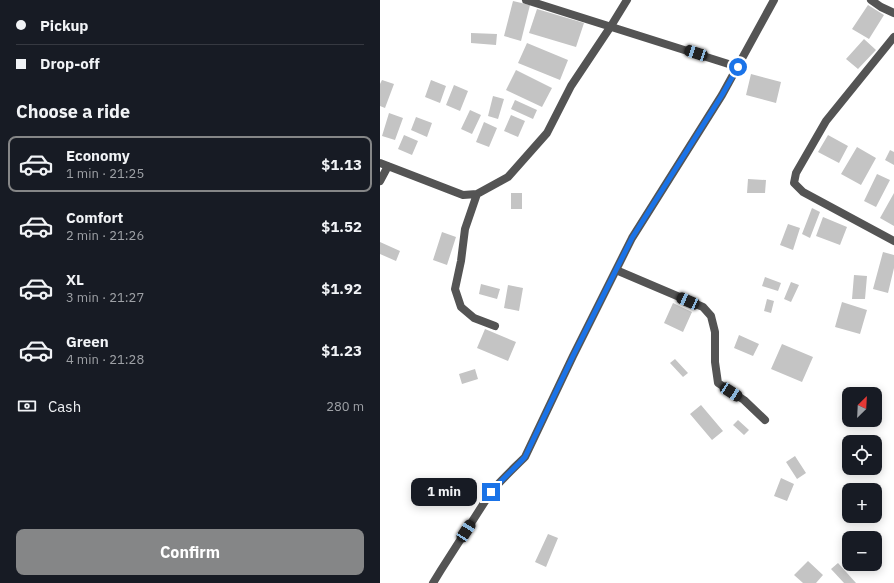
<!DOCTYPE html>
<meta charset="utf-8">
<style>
body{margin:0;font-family:"IBM Plex Sans",sans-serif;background:#20242c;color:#f1f3f6;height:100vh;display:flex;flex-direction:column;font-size:15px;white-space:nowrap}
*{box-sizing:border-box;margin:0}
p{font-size:13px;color:#9ea1a6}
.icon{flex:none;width:22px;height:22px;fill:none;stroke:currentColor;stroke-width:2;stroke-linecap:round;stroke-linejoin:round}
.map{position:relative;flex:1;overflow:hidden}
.sheet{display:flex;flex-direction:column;background:#171b24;width:380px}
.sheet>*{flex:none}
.guide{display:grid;align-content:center;height:88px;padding:0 16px;background:#171b24}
.needle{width:26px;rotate:24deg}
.buttons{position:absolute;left:462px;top:387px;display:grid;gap:8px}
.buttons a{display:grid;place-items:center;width:40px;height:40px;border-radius:8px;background:#171b24;box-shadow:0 2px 10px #0003;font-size:20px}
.end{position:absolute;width:18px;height:18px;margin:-9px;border:5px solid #1a73e8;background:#fff;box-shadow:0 0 0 2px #fff}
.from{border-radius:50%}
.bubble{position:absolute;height:28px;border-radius:8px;background:#171b24;box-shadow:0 2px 10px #0003;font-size:13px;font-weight:800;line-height:28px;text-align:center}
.car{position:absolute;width:12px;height:24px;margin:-12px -6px;border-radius:5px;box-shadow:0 0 3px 1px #0007;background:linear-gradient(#222 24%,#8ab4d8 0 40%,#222 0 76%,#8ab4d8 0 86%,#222 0)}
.guide b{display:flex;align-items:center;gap:14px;height:38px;font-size:15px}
.guide b+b{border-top:1px solid #363941}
.guide i{width:10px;height:10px;background:#f1f3f6}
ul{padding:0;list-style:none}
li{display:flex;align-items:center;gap:12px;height:56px;margin:0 8px 6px;padding:0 8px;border:2px solid transparent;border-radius:8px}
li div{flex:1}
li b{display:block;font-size:15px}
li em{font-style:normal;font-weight:800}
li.selected{border-color:#858687}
li>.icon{width:36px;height:36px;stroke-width:1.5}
h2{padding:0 16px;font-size:18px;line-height:48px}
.pay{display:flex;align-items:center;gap:10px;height:44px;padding:0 16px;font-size:15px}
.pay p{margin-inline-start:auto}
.button{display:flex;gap:8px;margin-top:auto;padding:8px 16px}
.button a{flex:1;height:46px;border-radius:8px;background:#858687;color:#fff;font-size:16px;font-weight:800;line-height:46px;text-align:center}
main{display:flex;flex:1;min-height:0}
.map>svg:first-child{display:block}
</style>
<main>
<section class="sheet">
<div class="guide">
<b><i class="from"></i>Pickup</b>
<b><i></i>Drop-off</b>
</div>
<h2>Choose a ride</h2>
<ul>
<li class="selected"><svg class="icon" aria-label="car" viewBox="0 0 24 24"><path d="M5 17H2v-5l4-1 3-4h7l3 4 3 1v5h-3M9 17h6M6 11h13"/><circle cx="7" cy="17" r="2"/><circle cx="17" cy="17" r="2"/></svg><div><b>Economy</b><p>1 min · 21:25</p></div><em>$1.13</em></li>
<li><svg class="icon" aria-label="car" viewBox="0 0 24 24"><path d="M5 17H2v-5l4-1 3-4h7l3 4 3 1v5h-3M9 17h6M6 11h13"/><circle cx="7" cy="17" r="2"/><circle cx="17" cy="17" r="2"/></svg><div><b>Comfort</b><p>2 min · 21:26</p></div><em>$1.52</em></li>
<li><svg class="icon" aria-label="car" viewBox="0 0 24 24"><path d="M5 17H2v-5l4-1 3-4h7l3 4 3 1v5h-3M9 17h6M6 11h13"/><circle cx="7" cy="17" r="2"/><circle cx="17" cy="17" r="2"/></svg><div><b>XL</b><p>3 min · 21:27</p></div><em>$1.92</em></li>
<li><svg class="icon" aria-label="car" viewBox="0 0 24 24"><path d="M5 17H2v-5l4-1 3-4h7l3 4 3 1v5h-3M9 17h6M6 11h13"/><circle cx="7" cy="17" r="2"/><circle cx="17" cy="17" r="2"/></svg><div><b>Green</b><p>4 min · 21:28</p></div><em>$1.23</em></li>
</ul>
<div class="pay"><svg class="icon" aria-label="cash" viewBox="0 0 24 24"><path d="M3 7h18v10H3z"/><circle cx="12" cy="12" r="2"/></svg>Cash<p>280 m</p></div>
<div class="button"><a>Confirm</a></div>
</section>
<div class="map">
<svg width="514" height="583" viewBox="0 0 514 583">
<rect width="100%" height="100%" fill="#fff"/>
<path fill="#c4c4c4" d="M133,1L150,5L141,41L124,36Z
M488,5L504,15L489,39L472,29Z
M157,9L204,23L196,47L149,33Z
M91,33L117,34L116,45L91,43Z
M484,39L496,50L478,69L466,59Z
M147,43L188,60L180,80L138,63Z
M136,70L172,88L162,107L126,90Z
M371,74L401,82L396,103L366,95Z
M2,80L14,84L5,108L0,106V84Z
M51,80L66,86L60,103L45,97Z
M74,85L88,91L80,111L66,105Z
M113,96L124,99L118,119L108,116Z
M135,100L157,110L153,119L131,109Z
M90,110L101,115L92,134L81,129Z
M9,113L23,118L15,140L2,136Z
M131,115L145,121L138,137L124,131Z
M36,117L52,123L47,137L31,130Z
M104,122L117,128L109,147L96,142Z
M24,135L38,141L32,155L18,149Z
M448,135L468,146L459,163L438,152Z
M477,147L496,158L481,185L461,174Z
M510,150L514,152V165L505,160Z
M497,174L510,180L496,207L484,201Z
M368,179L386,180L385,193H367Z
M131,193H142V209H131Z
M514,193V226L500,218Z
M432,208L440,212L430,238L422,234Z
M443,217L467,227L460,245L436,236Z
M408,224L420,228L413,250L400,245Z
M62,232L76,237L67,265L53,260Z
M0,242L20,251L16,261L0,254Z
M503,252L514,255V268L508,293L493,289Z
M474,275L487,276L485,299H472Z
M385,277L401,283L398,291L382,286Z
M411,282L419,285L411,302L404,299Z
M101,284L120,289L117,299L99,294Z
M128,285L143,288L139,311L124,308Z
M387,299L394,301L391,313L384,311Z
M462,302L487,310L480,334L455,327Z
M293,303L312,312L303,332L284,323Z
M105,329L136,342L128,361L97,348Z
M359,335L379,344L373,356L354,348Z
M402,344L433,357L422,382L391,369Z
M295,359L308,373L303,377L290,363Z
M95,369L98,379L82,384L79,374Z
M321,405L343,431L332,440L310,414Z
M358,420L369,430L364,435L353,425Z
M415,456L426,473L417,479L406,462Z
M401,478L414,484L407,501L394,496Z
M168,534L178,538L166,567L155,562Z
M428,561L443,575L436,583H423L414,575Z
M458,563L476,583H464L451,569Z"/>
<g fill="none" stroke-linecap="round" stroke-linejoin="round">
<path stroke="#545454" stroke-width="8" d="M146,0L358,67
M491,0L501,7L514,13
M514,37L446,121L416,173L414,183L423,192L514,241
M0,163L83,195L97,194L128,177L167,133L191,86L231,26L247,0
M0,181L8,166
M97,194L85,229L81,261L75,289L81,307L94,318L115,326
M236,270L323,307L331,316L335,332V362L338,383L364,400L385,420
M53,583L61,570L111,492C121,480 133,469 145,457L193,356L252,238L342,95L394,0"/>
</g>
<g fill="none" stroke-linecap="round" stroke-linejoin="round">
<path stroke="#1a73e8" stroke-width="5" d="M111,492C121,480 134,469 145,457L193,356L252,238L342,95L358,67"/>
</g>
</svg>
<div class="buttons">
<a><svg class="needle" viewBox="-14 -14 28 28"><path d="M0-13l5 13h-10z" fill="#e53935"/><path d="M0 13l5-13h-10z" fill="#9ea1a6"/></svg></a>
<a><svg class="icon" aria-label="locate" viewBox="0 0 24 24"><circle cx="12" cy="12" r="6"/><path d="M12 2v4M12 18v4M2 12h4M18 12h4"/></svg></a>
<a>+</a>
<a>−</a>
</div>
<i class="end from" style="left:358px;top:67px"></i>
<i class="end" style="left:111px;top:492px"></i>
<div class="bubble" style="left:31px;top:478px;width:66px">1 min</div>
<i class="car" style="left:316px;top:53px;rotate:288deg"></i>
<i class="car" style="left:308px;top:301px;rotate:294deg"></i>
<i class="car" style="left:351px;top:392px;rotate:123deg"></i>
<i class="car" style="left:86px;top:531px;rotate:33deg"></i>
</div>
</main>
